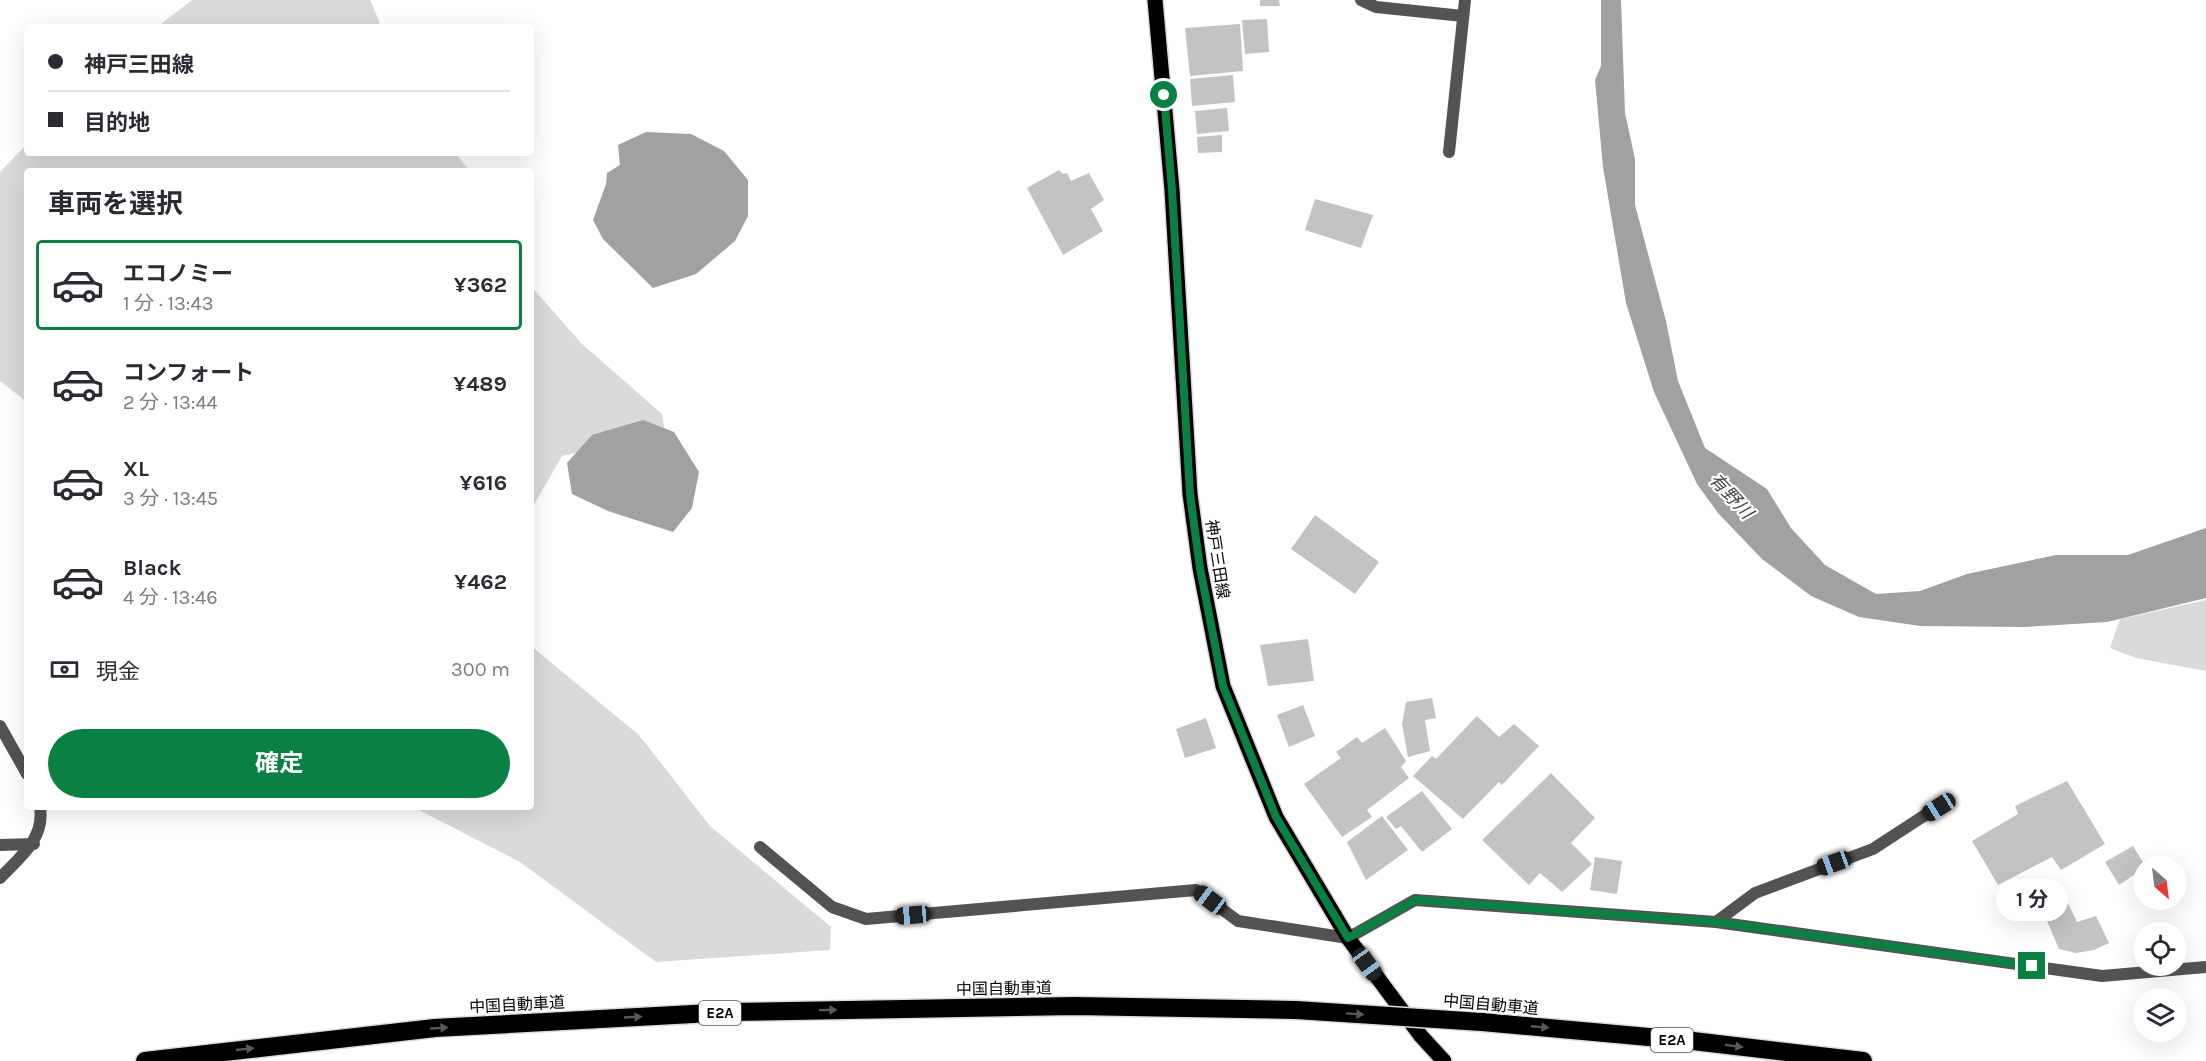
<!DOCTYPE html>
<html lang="ja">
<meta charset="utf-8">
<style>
body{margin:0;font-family:Karla,"Noto Sans JP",sans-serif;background:#f2f2f3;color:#2b2b33;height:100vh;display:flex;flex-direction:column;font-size:22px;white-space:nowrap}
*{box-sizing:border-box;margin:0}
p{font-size:20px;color:#7c7c81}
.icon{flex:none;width:33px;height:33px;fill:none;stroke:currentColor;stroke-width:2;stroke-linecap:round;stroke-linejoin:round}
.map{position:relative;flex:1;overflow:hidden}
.details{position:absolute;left:24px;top:168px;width:510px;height:642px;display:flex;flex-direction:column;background:#fff;border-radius:6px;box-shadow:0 6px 24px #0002}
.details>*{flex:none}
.banner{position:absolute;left:24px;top:24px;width:510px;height:132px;border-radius:6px;box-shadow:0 6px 24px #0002;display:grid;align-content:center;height:132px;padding:0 24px;background:#fff}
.needle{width:39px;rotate:152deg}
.fabs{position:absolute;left:2133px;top:856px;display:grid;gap:12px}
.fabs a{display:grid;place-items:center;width:54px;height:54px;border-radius:50%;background:#fff;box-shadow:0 6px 24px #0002;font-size:30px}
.end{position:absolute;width:27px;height:27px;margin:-14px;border:8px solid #0b8043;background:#fff;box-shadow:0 0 0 3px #fff}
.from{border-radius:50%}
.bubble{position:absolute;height:42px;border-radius:21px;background:#fff;box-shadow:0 6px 24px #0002;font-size:20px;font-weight:700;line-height:42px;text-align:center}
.car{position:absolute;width:18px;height:36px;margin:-18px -9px;border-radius:8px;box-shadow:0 0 4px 2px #0007;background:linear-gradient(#222 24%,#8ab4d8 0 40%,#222 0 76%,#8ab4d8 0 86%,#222 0)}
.banner b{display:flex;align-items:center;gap:21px;height:57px;font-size:22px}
.banner b+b{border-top:2px solid #e1e1e2}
.banner i{width:15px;height:15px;background:#2b2b33}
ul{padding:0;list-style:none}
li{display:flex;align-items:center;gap:18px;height:90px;margin:0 12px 9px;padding:0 12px;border:3px solid transparent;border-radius:6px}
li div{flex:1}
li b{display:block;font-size:22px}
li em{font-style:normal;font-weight:700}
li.active{border-color:#0b8043}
li>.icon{width:54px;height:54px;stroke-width:1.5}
h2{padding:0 24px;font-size:27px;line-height:72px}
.pay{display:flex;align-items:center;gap:15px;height:66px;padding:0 24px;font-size:22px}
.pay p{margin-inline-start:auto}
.primary-button{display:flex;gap:12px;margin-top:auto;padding:12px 24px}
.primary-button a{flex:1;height:69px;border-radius:36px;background:#0b8043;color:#fff;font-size:24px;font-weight:700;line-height:69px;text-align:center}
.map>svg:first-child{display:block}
</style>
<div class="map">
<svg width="2206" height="1061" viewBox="0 0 2206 1061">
<rect width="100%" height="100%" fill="#fff"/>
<path fill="#dadada" d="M192,0H370L380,23L374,27H157Z
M27,144V153H455L470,171H27V402L0,381V172Z
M531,286L581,343L662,414L665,433L562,456L531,510Z
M2206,600V671L2136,658L2110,648L2120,619Z
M531,646L639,735L710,826L831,927L830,950L656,962L520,862L413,807H531Z"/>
<path fill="#a1a1a1" d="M1601,0H1621L1625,113L1635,159V205L1666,321L1678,381L1705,448L1767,489L1791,528L1825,565L1876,594L1920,591L1967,574L2056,555H2128L2206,528V598L2107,622L2024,627L1920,626L1859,617L1811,596L1762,559L1718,513L1697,484L1654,392L1626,303L1603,167L1595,80L1601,66Z
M646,132L691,134L724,151L748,180V216L735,241L696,274L653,288L603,239L593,220L606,184L607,173L620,165L618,145Z
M643,420L674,432L699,472L692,508L673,532L608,511L572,494L567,463L592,435Z"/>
<path fill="#c3c3c3" d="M1260,0H1279L1280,6H1260Z
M1267,19L1269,52L1245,54L1242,20Z
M1240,24L1243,71L1190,76L1185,28Z
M1233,75L1235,102L1192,106L1190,79Z
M1227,108L1229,131L1197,134L1195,111Z
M1222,135V152L1198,153L1197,137Z
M1059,170L1063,174L1067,173L1071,181L1089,173L1104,200L1091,209L1103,231L1063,255L1027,188Z
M1315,199L1373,215L1361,248L1305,230Z
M1315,515L1379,562L1355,594L1291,549Z
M1308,639L1314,681L1268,686L1260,645Z
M1432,698L1436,718L1425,720L1430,751L1408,757L1402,724L1406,702Z
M1303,705L1315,736L1289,747L1277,715Z
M1477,716L1499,737L1514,724L1539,746L1502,785L1499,782L1463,819L1413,776L1432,756L1436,759Z
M1206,718L1216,748L1185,758L1176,729Z
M1385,728L1406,761L1401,767L1409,778L1367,810L1372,817L1342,837L1304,784L1341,758L1336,752L1357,737L1362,743Z
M1551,773L1595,818L1571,843L1592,864L1562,892L1540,873L1529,885L1482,840Z
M2067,781L2105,844L2061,870L2052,857L1998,885L1972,841L2018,814L2015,806Z
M1422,791L1452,829L1422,852L1401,826L1396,829L1386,817Z
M1382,816L1408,850L1366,880L1347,842Z
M2133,846L2146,867L2119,885L2105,862Z
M1595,857L1622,861L1617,894L1590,890Z
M2068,903L2077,922L2096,916L2109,943L2094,950L2076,953L2059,949L2044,914Z"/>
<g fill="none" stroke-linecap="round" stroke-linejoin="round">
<g stroke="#dbdbdb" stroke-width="18">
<path id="primary" d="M1155,0L1172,190L1190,494L1200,568L1223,686L1276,817L1348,938L1421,1036L1444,1061"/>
</g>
<g stroke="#dbdbdb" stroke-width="21">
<path id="highway" d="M1482,1022L1693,1041L1863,1061
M145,1061L435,1028L730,1012L1075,1006L1296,1010"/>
</g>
<path stroke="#535353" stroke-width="12" d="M0,726L27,774
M0,845L34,844
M0,878C20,857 45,839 40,807"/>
<path stroke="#535353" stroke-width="12" d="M1361,0L1376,7L1463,16
M1449,152L1465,0
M760,847L832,907L866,919L1196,890L1238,921L1348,938L1415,900L1716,922L2102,976L2206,967
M1716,922L1755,893L1873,849L1939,806"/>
<use href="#primary" stroke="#000" stroke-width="15"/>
<use href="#highway" stroke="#000" stroke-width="18"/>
<g stroke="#dbdbdb" stroke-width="21" stroke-linecap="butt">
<path id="highway-bridge" d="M1296,1010L1482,1022"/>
</g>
<use href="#highway-bridge" stroke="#000" stroke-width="18"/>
</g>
<defs><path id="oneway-solid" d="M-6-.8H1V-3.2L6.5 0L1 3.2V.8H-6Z" transform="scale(1.5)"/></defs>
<g fill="#595959">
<use href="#oneway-solid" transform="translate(828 1010) rotate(-1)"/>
<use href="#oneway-solid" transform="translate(1355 1014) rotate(4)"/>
<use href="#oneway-solid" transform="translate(633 1017) rotate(-3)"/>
<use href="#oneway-solid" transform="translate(1540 1027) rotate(5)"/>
<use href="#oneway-solid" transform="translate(439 1028) rotate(-4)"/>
<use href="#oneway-solid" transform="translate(1734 1046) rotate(7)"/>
<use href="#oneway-solid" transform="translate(245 1049) rotate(-6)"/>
</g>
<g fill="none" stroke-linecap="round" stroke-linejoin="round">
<path stroke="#0b8043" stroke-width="8" d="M1164,95L1172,190L1190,494L1200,568L1223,686L1276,817L1348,938L1415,900L1716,922L2032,966"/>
</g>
<g text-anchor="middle" stroke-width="4.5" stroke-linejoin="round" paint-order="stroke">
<g fill="#fff" stroke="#4c4c4c" stroke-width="1.5">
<rect x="699" y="1001" width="42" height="24" rx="4.5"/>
<rect x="1651" y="1028" width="42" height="24" rx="4.5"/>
</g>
<g font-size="15" font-weight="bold" fill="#000">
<text x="720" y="1018">E2A</text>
<text x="1672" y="1045">E2A</text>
</g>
<g font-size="16" fill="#000" stroke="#fff">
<text transform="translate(1218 559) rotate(81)" y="6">神戸三田線</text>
<text transform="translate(1004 988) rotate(-1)" y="6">中国自動車道</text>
<text transform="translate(517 1004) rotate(-3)" y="6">中国自動車道</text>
<text transform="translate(1491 1004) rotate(5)" y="6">中国自動車道</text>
</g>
<g font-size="18" font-style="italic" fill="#424242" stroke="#fff">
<text transform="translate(1731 496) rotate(47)" y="6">有野川</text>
</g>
</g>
</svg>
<div class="fabs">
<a><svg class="needle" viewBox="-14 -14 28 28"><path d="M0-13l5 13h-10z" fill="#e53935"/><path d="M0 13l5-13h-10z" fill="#7c7c81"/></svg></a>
<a><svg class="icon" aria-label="locate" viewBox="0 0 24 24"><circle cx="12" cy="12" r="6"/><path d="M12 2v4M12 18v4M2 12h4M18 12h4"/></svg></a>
<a><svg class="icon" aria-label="layers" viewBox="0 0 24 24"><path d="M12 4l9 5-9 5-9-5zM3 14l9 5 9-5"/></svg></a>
</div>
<i class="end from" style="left:1164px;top:95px"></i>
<i class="end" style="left:2032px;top:966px"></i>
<div class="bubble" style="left:1996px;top:879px;width:72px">1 分</div>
<i class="car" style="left:1939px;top:807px;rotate:238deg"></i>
<i class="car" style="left:1834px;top:863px;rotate:250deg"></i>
<i class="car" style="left:1210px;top:900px;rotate:307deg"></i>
<i class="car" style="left:913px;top:915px;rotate:265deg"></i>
<i class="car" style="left:1367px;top:964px;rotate:144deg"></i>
<div class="banner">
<b><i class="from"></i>神戸三田線</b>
<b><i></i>目的地</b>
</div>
<section class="details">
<h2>車両を選択</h2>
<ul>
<li class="active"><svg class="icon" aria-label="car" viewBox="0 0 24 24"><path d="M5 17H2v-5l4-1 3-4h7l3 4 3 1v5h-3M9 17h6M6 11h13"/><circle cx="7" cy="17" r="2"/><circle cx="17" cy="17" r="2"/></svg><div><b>エコノミー</b><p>1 分 · 13:43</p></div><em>¥362</em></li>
<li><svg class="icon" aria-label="car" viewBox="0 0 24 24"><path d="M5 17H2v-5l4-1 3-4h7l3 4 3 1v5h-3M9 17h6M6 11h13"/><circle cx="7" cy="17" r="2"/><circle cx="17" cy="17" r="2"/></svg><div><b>コンフォート</b><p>2 分 · 13:44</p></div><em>¥489</em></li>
<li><svg class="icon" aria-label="car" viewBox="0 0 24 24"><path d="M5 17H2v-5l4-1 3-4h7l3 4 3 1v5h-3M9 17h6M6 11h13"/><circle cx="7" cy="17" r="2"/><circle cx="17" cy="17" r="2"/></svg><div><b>XL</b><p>3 分 · 13:45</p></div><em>¥616</em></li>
<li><svg class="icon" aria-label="car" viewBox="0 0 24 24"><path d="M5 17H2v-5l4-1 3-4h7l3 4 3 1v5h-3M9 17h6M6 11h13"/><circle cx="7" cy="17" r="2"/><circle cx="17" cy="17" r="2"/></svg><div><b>Black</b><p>4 分 · 13:46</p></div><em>¥462</em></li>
</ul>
<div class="pay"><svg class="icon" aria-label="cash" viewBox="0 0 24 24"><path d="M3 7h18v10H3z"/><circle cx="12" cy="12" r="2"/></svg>現金<p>300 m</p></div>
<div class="primary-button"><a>確定</a></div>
</section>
</div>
